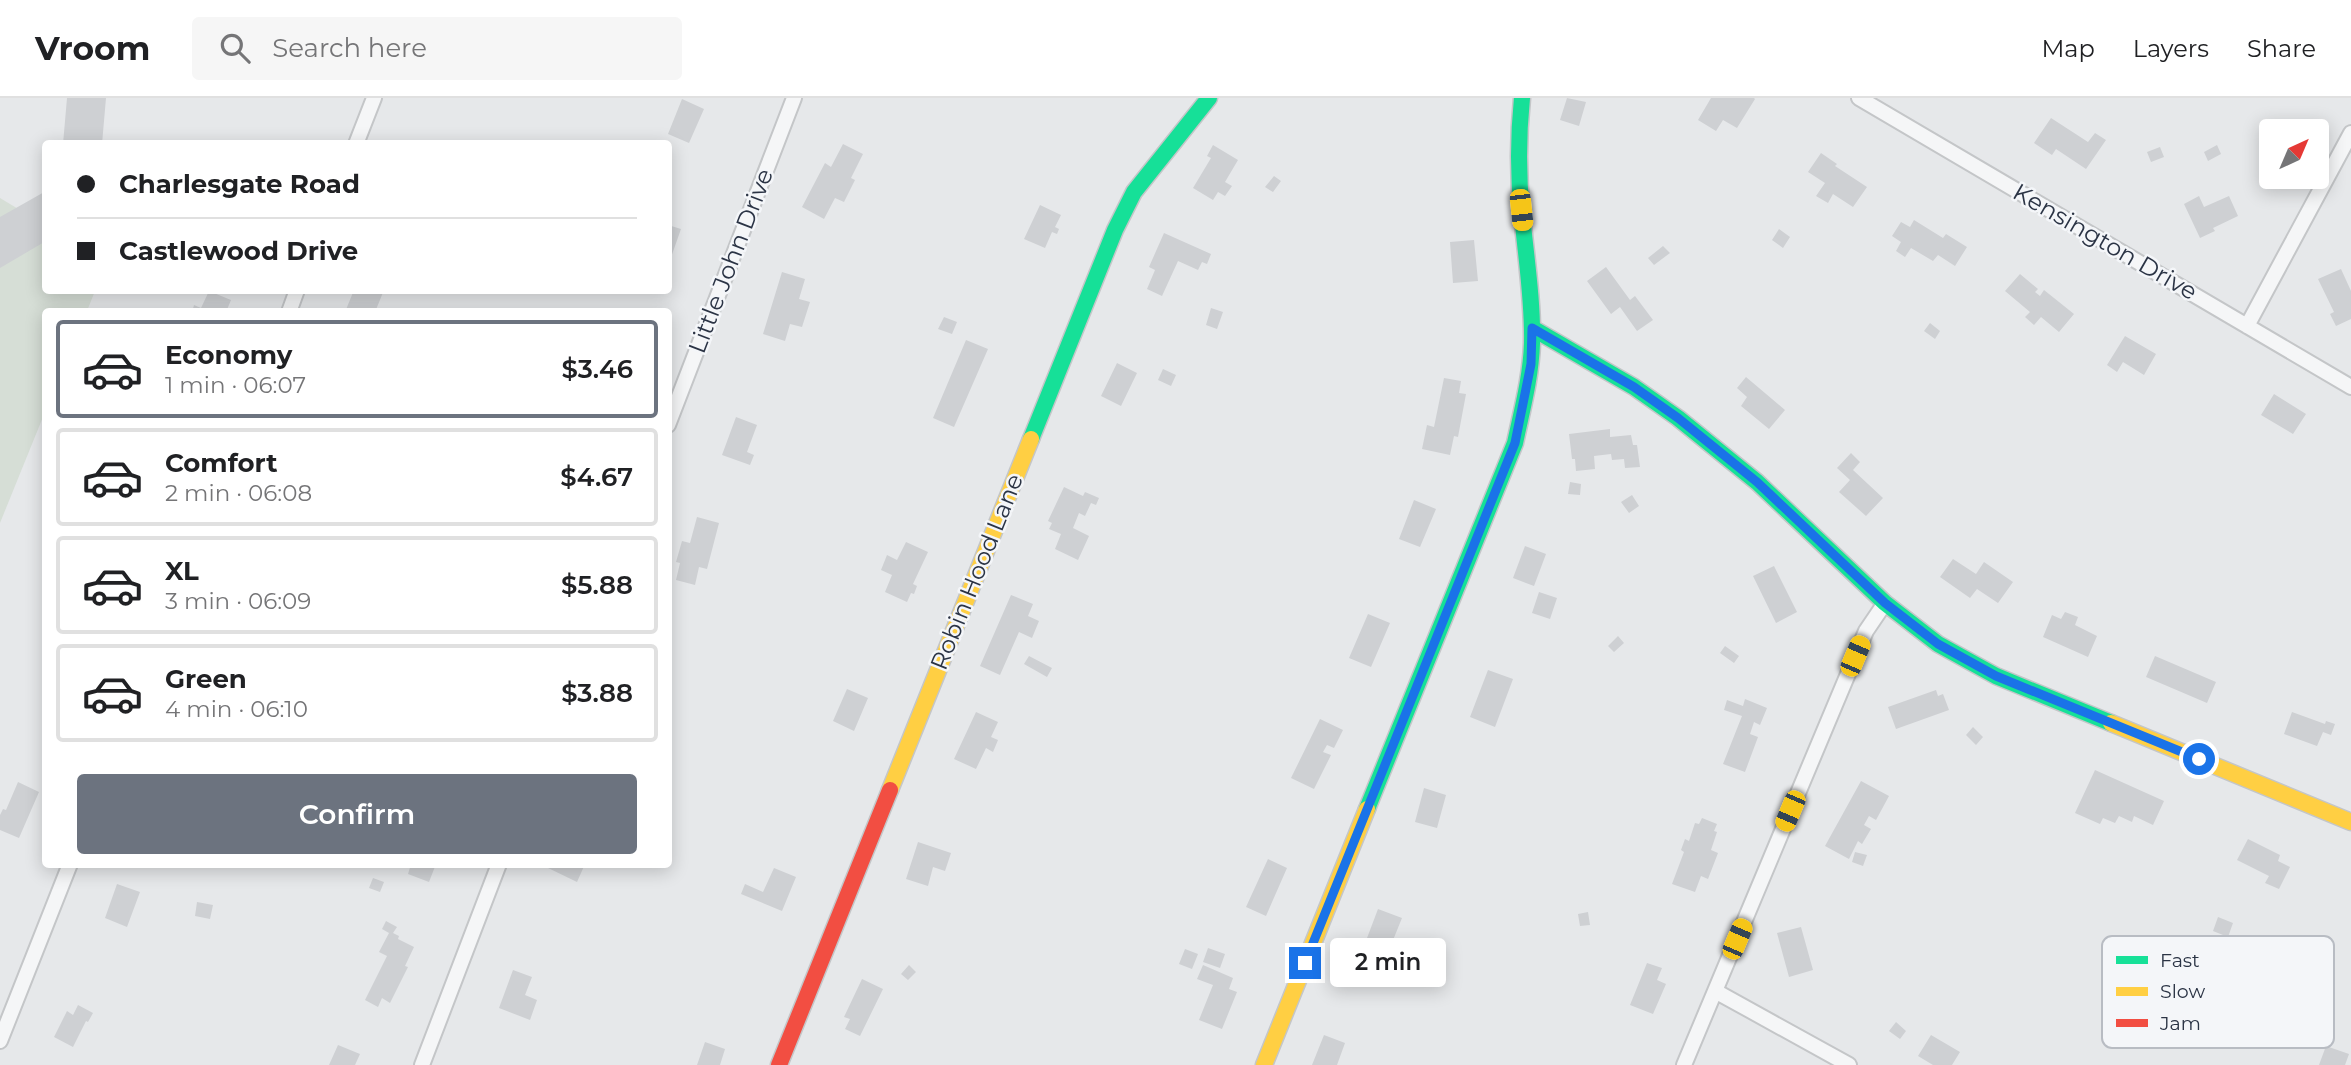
<!DOCTYPE html>
<meta charset="utf-8">
<style>
body{margin:0;font-family:Montserrat,sans-serif;background:#f6f6f6;color:#202124;height:100vh;display:flex;flex-direction:column;font-size:26px;white-space:nowrap}
*{box-sizing:border-box;margin:0}
p{font-size:23px;color:#757577}
.icon{flex:none;width:38px;height:38px;fill:none;stroke:currentColor;stroke-width:2;stroke-linecap:round;stroke-linejoin:round}
.map{position:relative;flex:1;overflow:hidden}
.drawer{position:absolute;left:42px;top:210px;width:630px;height:560px;display:flex;flex-direction:column;background:#fff;border-radius:7px;box-shadow:0 4px 18px #0003}
.drawer>*{flex:none}
.hud{position:absolute;left:42px;top:42px;width:630px;height:154px;border-radius:7px;box-shadow:0 4px 18px #0003;display:grid;align-content:center;height:154px;padding:0 35px;background:#fff}
.needle{width:46px;rotate:44deg}
.tools{position:absolute;left:2259px;top:21px;display:grid;gap:14px}
.tools a{display:grid;place-items:center;width:70px;height:70px;border-radius:7px;background:#fff;box-shadow:0 4px 18px #0003;font-size:35px}
.end{position:absolute;width:32px;height:32px;margin:-16px;border:9px solid #1a73e8;background:#fff;box-shadow:0 0 0 4px #fff}
.from{border-radius:50%}
.bubble{position:absolute;height:49px;border-radius:7px;background:#fff;box-shadow:0 4px 18px #0003;font-size:23px;font-weight:600;line-height:49px;text-align:center}
.car{position:absolute;width:21px;height:42px;margin:-21px -10px;border-radius:9px;box-shadow:0 0 5px 2px #0007;background:linear-gradient(#f5c518 24%,#345 0 40%,#f5c518 0 76%,#345 0 86%,#f5c518 0)}
.hud b{display:flex;align-items:center;gap:24px;height:66px;font-size:26px}
.hud b+b{border-top:2px solid #e0e0e0}
.hud i{width:18px;height:18px;background:#202124}
ul{padding:12px 0 0;list-style:none}
li{display:flex;align-items:center;gap:21px;height:98px;margin:0 14px 10px;padding:0 21px;border:4px solid #e0e0e0;border-radius:7px}
li div{flex:1}
li b{display:block;font-size:26px}
li em{font-style:normal;font-weight:600}
li.active{border-color:#6c737f}
li>.icon{width:63px;height:63px;stroke-width:1.5}
.button{display:flex;gap:14px;margin-top:auto;padding:14px 35px}
.button a{flex:1;height:80px;border-radius:7px;background:#6c737f;color:#fff;font-size:28px;font-weight:600;line-height:80px;text-align:center}
header{display:flex;align-items:center;gap:42px;box-sizing:border-box;height:98px;padding:0 35px;background:#fff;border-bottom:2px solid #e0e0e0}
header strong{font-size:33px}
nav{display:flex;gap:38px;margin-inline-start:auto;font-size:24px}
.search{width:490px;height:63px;background:#f6f6f6;display:flex;align-items:center;gap:18px;box-sizing:border-box;padding:0 24px;border-radius:7px;color:#757577;font-size:26px}
.map>svg:first-child{display:block}
</style>
<header>
<strong>Vroom</strong>
<div class="search"><svg class="icon" aria-label="search" viewBox="0 0 24 24"><circle cx="10" cy="10" r="6"/><path d="M15 15l6 6"/></svg>Search here</div>
<nav><a>Map</a><a>Layers</a><a>Share</a></nav>
</header>
<div class="map">
<svg width="2351" height="967" viewBox="0 0 2351 967">
<rect width="100%" height="100%" fill="#e6e8ea"/>
<path fill="#d6ded6" d="M0,100L45,127L46,192L95,193L87,213L46,214L45,314L0,425Z"/>
<path fill="#ced0d3" d="M67,0H106L102,46H63Z
M1567,0L1586,4L1579,28L1560,22Z
M1711,0H1754L1755,1L1737,30L1723,22L1716,33L1698,22Z
M682,1L704,11L689,45L668,36Z
M2051,20L2088,44L2095,35L2106,42L2086,71L2056,51L2052,57L2034,45Z
M843,46L863,56L851,80L855,82L844,104L835,100L824,121L802,109L825,65L831,69Z
M1213,47L1238,62L1225,84L1232,88L1225,98L1218,94L1213,102L1193,90L1211,60L1207,58Z
M2217,47L2221,56L2208,63L2204,54Z
M2160,49L2164,59L2151,64L2147,54Z
M1821,55L1837,66L1835,68L1867,89L1853,109L1833,96L1828,105L1816,98L1825,85L1808,74Z
M1274,78L1281,83L1273,94L1265,89Z
M46,93V143L0,170V119Z
M2199,98L2204,109L2229,98L2238,118L2213,130L2215,133L2200,140L2184,106Z
M1040,107L1061,117L1055,129L1059,131L1057,136L1052,134L1045,150L1024,141Z
M1914,122L1943,140L1946,136L1967,149L1955,168L1938,157L1933,163L1911,150L1905,159L1896,153L1901,144L1892,138L1901,124L1910,129Z
M668,127L681,131L669,165H668Z
M1779,131L1790,139L1783,150L1772,142Z
M1164,135L1211,156L1207,166L1202,164L1198,172L1178,163L1162,198L1147,191L1155,172L1149,169Z
M1474,142L1478,183L1453,185L1450,144Z
M1663,148L1670,155L1654,167L1648,160Z
M1606,169L1630,202L1635,198L1653,222L1637,233L1620,209L1611,216L1587,183Z
M2341,171L2351,193V221L2336,228L2330,216L2334,214L2318,181Z
M782,174L805,181L799,201L810,204L802,229L790,226L785,243L763,236Z
M2020,176L2038,191L2035,194L2040,198L2044,192L2074,216L2059,234L2041,219L2034,227L2025,219L2030,214L2005,193Z
M354,192H384L375,214H345Z
M209,193L231,202L226,214H192L194,207L201,210Z
M1211,210L1223,214L1217,231L1206,227Z
M944,219L957,224L952,236L938,231Z
M1930,225L1940,233L1935,241L1924,233Z
M2125,238L2156,256L2144,277L2123,264L2117,274L2107,267Z
M966,242L988,251L954,329L933,320Z
M1117,265L1137,275L1121,308L1101,298Z
M1163,271L1176,277L1171,288L1158,282Z
M1746,279L1785,312L1769,331L1741,308L1747,299L1737,290Z
M1444,280L1461,283L1459,295L1466,296L1458,339L1454,338L1450,357L1422,351L1427,327L1434,329Z
M2274,296L2306,316L2293,336L2261,317Z
M736,319L757,327L747,354L754,357L750,367L722,357Z
M1610,331V339L1631,337L1633,347H1637L1640,369L1625,370L1624,361L1612,362L1611,356L1594,358L1595,371L1576,373L1575,361H1572L1569,336Z
M1851,355L1860,364L1853,372L1883,400L1866,418L1839,394L1850,382L1837,370Z
M1570,384L1581,386L1580,397L1568,396Z
M1064,389L1083,398L1085,394L1099,400L1096,407L1091,405L1085,418L1079,415L1073,430L1089,438L1078,462L1055,451L1061,436L1049,431L1052,425L1048,423Z
M1632,397L1639,408L1629,415L1621,404Z
M1414,402L1436,411L1420,449L1399,441Z
M697,419L719,425L707,471L699,469L695,487L676,482L680,465L676,464L682,443L690,445Z
M906,444L928,454L913,486L917,488L914,496L911,495L907,504L885,494L892,477L881,472L887,457L897,462Z
M1525,448L1546,456L1534,488L1513,480Z
M1953,461L1976,476L1984,464L2013,484L1998,505L1977,491L1970,500L1940,479Z
M1774,468L1797,514L1776,525L1753,478Z
M1539,494L1557,500L1550,521L1532,515Z
M1011,497L1033,506L1028,518L1039,523L1032,540L1019,534L1000,577L980,568Z
M2065,514L2078,519L2075,527L2097,538L2088,559L2043,539L2052,517L2061,521Z
M1368,516L1390,525L1371,569L1349,560Z
M1618,538L1624,545L1614,554L1608,548Z
M1725,548L1739,558L1734,565L1720,555Z
M1029,558L1052,570L1047,579L1024,566Z
M2155,558L2216,584L2207,605L2146,579Z
M1488,572L1513,581L1495,629L1470,619Z
M847,591L868,600L854,633L833,623Z
M1936,592L1938,598L1943,596L1949,612L1896,631L1888,609Z
M1745,601L1767,610L1760,627L1754,624L1750,636L1758,639L1745,674L1723,666L1742,618L1724,612L1727,602L1743,608Z
M976,614L998,624L991,639L998,642L993,654L986,650L976,671L954,661Z
M2292,614L2325,626L2326,623L2335,626L2331,637L2323,634L2317,648L2284,636Z
M1320,621L1343,632L1334,650L1327,647L1323,654L1331,657L1314,691L1291,680Z
M1973,629L1983,639L1976,647L1966,637Z
M2095,672L2164,703L2153,727L2134,718L2132,724L2119,718L2115,725L2103,720L2100,726L2075,715Z
M1861,683L1889,698L1876,722L1869,718L1864,727L1871,731L1862,746L1858,743L1849,761L1825,748Z
M18,684L39,694L19,740L0,732V717L3,711L6,712Z
M1424,690L1446,697L1437,730L1415,724Z
M1702,720L1717,726L1714,733L1717,734L1711,752L1718,755L1708,781L1701,778L1695,794L1672,786L1684,754L1681,752L1685,741L1689,743L1695,725L1699,726Z
M2248,741L2280,757L2278,763L2290,769L2279,791L2265,785L2269,778L2237,762Z
M918,744L951,755L945,773L933,769L928,788L906,781Z
M1855,754L1867,757L1863,768L1852,764Z
M1268,761L1287,770L1266,818L1246,809Z
M411,766H436L429,784L408,776Z
M547,766H585L577,784L546,769Z
M774,770L796,779L782,813L741,796L745,786L763,794Z
M373,780L384,784L380,794L369,790Z
M117,786L140,794L127,829L105,820Z
M197,804L213,807L210,821L195,818Z
M1378,811L1402,820L1387,857L1364,848Z
M1588,814L1590,827L1580,828L1578,816Z
M2218,819L2233,825L2228,839L2213,833Z
M386,823L397,829L393,835L399,838L398,841L414,849L405,868L408,869L390,905L382,900L378,909L365,902L387,858L379,854L389,835L382,831Z
M1801,829L1813,872L1789,879L1777,835Z
M1208,850L1225,856L1220,870L1203,864Z
M1185,851L1198,856L1192,871L1179,866Z
M1647,865L1662,870L1657,882L1666,886L1653,916L1630,907Z
M909,867L916,874L908,882L901,876Z
M1203,867L1233,880L1229,891L1237,894L1222,931L1199,922L1213,887L1197,881Z
M513,872L532,879L525,897L537,902L530,922L499,910Z
M862,881L883,891L860,938L845,931L850,921L844,919Z
M78,907L93,915L88,924L86,923L73,949L54,939L67,913L73,917Z
M1896,924L1906,933L1900,941L1889,933Z
M1324,937L1345,945L1337,967H1312Z
M1931,937L1960,954L1952,967H1933L1918,958Z
M705,944L725,951L720,967H697Z
M338,947L360,956L355,967H329Z
M2326,948L2349,956L2345,967H2319Z"/>
<g fill="none" stroke-linecap="round" stroke-linejoin="round">
<g stroke="#c4c6c8" stroke-width="18">
<path id="street" d="M1859,0L2351,289
M356,46L374,0
M289,214L297,192
M2247,228L2351,35
M668,327L794,0
M1715,893L1849,967
M0,943L70,766
M422,967L499,766
M1684,967L1866,533L1885,505"/>
</g>
<g stroke="#c4c6c8" stroke-width="19">
<path id="fast" d="M1532,230L1634,289L1678,320L1757,384L1885,505L1938,546L1996,578L2111,625
M1031,341L1115,132L1134,94L1209,0
M1367,711L1515,345C1522,312 1531,279 1532,245C1533,203 1526,159 1522,117C1518,78 1518,39 1522,0"/>
</g>
<g stroke="#c4c6c8" stroke-width="19">
<path id="slow" d="M2111,625L2351,724
M890,692L1031,341
M1264,967L1367,711"/>
</g>
<g stroke="#c4c6c8" stroke-width="19">
<path id="jam" d="M779,967L890,692"/>
</g>
<use href="#street" stroke="#f5f6f7" stroke-width="14"/>
<use href="#fast" stroke="#16e098" stroke-width="16"/>
<use href="#slow" stroke="#ffcf43" stroke-width="16"/>
<use href="#jam" stroke="#f24e42" stroke-width="16"/>
</g>
<g fill="none" stroke-linecap="round" stroke-linejoin="round">
<path stroke="#1a73e8" stroke-width="9" d="M1305,865L1515,345L1531,266L1532,230L1634,289L1678,320L1757,384L1885,505L1938,546L1996,578L2199,661"/>
</g>
<g text-anchor="middle" stroke-width="5" stroke-linejoin="round" paint-order="stroke">
<g font-size="24" fill="#2b3445" stroke="#f4f6f9">
<text transform="translate(2105 144) rotate(30)" y="8">Kensington Drive</text>
<text transform="translate(731 163) rotate(-69)" y="8">Little John Drive</text>
<text transform="translate(977 474) rotate(-68)" y="8">Robin Hood Lane</text>
</g>
</g>
<rect x="2102" y="838" width="232" height="112" rx="10" fill="#f4f6f9" stroke="#b8bcc3" stroke-width="2"/>
<rect x="2116" y="858" width="32" height="8" fill="#16e098"/>
<rect x="2116" y="889" width="32" height="9" fill="#ffcf43"/>
<rect x="2116" y="921" width="32" height="8" fill="#f24e42"/>
<g font-size="19" fill="#2b3445">
<text x="2160" y="869">Fast</text>
<text x="2160" y="900">Slow</text>
<text x="2160" y="932">Jam</text>
</g>
</svg>
<div class="tools">
<a><svg class="needle" viewBox="-14 -14 28 28"><path d="M0-13l5 13h-10z" fill="#e53935"/><path d="M0 13l5-13h-10z" fill="#757577"/></svg></a>
</div>
<i class="end from" style="left:2199px;top:661px"></i>
<i class="end" style="left:1305px;top:865px"></i>
<div class="bubble" style="left:1330px;top:840px;width:116px">2 min</div>
<i class="car" style="left:1521px;top:112px;rotate:174deg"></i>
<i class="car" style="left:1855px;top:558px;rotate:23deg"></i>
<i class="car" style="left:1790px;top:713px;rotate:203deg"></i>
<i class="car" style="left:1737px;top:841px;rotate:23deg"></i>
<div class="hud">
<b><i class="from"></i>Charlesgate Road</b>
<b><i></i>Castlewood Drive</b>
</div>
<section class="drawer">
<ul>
<li class="active"><svg class="icon" aria-label="car" viewBox="0 0 24 24"><path d="M5 17H2v-5l4-1 3-4h7l3 4 3 1v5h-3M9 17h6M6 11h13"/><circle cx="7" cy="17" r="2"/><circle cx="17" cy="17" r="2"/></svg><div><b>Economy</b><p>1 min · 06:07</p></div><em>$3.46</em></li>
<li><svg class="icon" aria-label="car" viewBox="0 0 24 24"><path d="M5 17H2v-5l4-1 3-4h7l3 4 3 1v5h-3M9 17h6M6 11h13"/><circle cx="7" cy="17" r="2"/><circle cx="17" cy="17" r="2"/></svg><div><b>Comfort</b><p>2 min · 06:08</p></div><em>$4.67</em></li>
<li><svg class="icon" aria-label="car" viewBox="0 0 24 24"><path d="M5 17H2v-5l4-1 3-4h7l3 4 3 1v5h-3M9 17h6M6 11h13"/><circle cx="7" cy="17" r="2"/><circle cx="17" cy="17" r="2"/></svg><div><b>XL</b><p>3 min · 06:09</p></div><em>$5.88</em></li>
<li><svg class="icon" aria-label="car" viewBox="0 0 24 24"><path d="M5 17H2v-5l4-1 3-4h7l3 4 3 1v5h-3M9 17h6M6 11h13"/><circle cx="7" cy="17" r="2"/><circle cx="17" cy="17" r="2"/></svg><div><b>Green</b><p>4 min · 06:10</p></div><em>$3.88</em></li>
</ul>
<div class="button"><a>Confirm</a></div>
</section>
</div>
